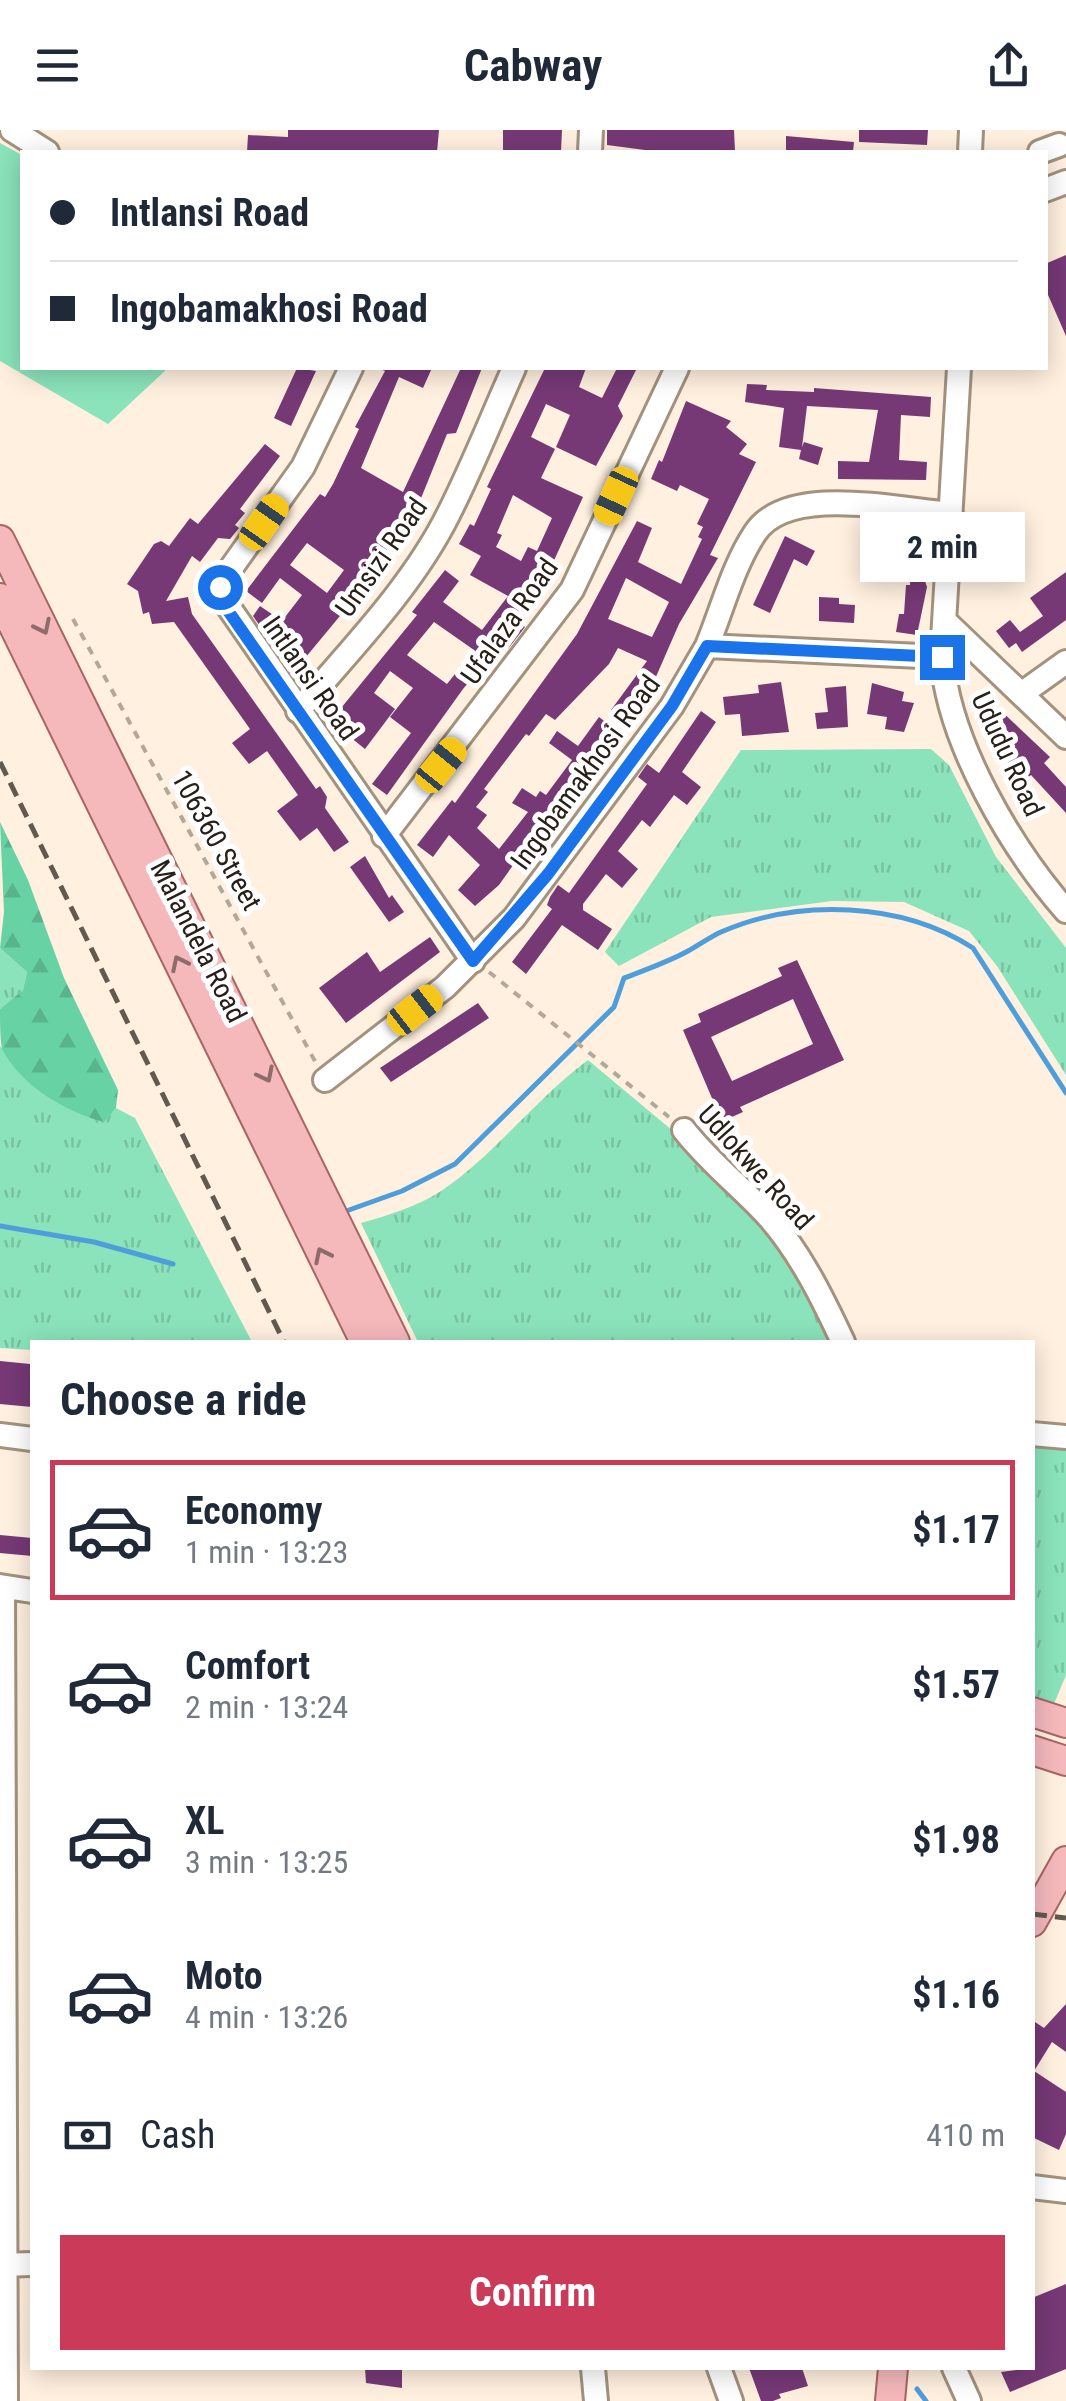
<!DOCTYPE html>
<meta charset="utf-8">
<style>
body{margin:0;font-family:"Roboto Condensed",sans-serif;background:#f6f6f7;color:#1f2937;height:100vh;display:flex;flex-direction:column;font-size:38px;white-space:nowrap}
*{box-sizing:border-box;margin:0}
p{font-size:32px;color:#747a83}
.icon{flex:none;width:55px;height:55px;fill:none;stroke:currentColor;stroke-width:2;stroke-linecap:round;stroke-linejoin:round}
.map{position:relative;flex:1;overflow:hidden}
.sheet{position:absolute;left:30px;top:1210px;width:1005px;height:1030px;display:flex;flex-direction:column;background:#fff;border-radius:0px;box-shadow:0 5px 25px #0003}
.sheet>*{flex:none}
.top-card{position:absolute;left:20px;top:20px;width:1028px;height:220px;border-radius:0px;box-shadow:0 5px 25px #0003;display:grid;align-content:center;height:220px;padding:0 30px;background:#fff}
.end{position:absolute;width:45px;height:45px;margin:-22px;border:12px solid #1a73e8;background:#fff;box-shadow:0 0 0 5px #fff}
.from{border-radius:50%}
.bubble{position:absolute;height:70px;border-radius:0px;background:#fff;box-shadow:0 5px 25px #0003;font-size:32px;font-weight:700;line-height:70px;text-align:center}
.car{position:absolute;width:30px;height:60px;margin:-30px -15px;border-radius:12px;box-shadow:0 0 8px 2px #0007;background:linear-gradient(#f5c518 24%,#345 0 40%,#f5c518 0 76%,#345 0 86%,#f5c518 0)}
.top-card b{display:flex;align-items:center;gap:35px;height:95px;font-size:38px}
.top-card b+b{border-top:2px solid #e0e1e3}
.top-card i{width:25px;height:25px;background:#1f2937}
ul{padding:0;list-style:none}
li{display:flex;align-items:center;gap:30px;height:140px;margin:0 20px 15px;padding:0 10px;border:5px solid transparent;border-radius:0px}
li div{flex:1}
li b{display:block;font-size:38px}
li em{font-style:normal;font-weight:700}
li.on{border-color:#cb3b59}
li>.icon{width:90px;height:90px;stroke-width:1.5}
h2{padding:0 30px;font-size:45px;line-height:120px}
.pay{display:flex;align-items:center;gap:25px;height:110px;padding:0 30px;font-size:38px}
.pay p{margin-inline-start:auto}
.primary-button{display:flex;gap:20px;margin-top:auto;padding:20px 30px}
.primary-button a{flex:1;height:115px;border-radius:0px;background:#cb3b59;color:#fff;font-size:40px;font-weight:700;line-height:115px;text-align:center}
header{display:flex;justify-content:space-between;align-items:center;height:130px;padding:0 30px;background:#fff;font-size:45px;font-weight:700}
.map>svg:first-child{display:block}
</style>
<header><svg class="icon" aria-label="menu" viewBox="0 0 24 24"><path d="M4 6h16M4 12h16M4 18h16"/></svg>Cabway<svg class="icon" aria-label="share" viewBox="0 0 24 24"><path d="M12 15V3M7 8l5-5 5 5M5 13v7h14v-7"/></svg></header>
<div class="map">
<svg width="1066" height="2271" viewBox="0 0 1066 2271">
<defs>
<pattern id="grass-tufts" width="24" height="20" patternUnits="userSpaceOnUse" patternTransform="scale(2.5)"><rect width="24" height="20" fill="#8ae3ba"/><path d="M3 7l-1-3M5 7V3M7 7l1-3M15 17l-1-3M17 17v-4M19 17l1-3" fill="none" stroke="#77c29f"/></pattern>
<pattern id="forest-firs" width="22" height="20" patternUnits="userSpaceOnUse" patternTransform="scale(2.5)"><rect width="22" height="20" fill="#67d2a4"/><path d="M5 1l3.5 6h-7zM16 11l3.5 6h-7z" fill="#59b48c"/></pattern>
</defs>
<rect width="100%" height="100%" fill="#fff0df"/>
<path fill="url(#grass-tufts)" d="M931,619L949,635L996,727L1066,818V945L997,836L969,801L904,772L832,771L711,787L619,836L605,822L741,620Z
M0,818L27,842L23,860L0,879Z
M0,916L23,945L104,991L116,978L135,988L252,1212H32V1220L0,1218Z
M588,930L679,1006L712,1048L759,1089L790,1130L833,1212H418L361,1093C389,1085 416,1077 441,1061C495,1025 535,969 588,930Z
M1033,1311L1066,1317V1545L1054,1574L1033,1566Z"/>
<path fill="url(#forest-firs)" d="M0,692L28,750L64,848L118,960L116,978L104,992C66,982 21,956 2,919C0,909 0,891 0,879L23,860L27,842L0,818L4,782Z"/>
<path fill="#8ae3ba" d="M0,13L22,25V238H168L108,294L0,231Z"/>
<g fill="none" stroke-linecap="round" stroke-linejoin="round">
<path stroke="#4e9edb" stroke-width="5" d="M349,1080L402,1061L455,1034L614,877L624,848C645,840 668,832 688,821C699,815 710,807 721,802C799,768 902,772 973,818L1066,963
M0,1096L94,1112L173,1134
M917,2259L926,2271"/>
</g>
<path fill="#763976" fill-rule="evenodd" d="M288,0H439L437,22H247L248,5L288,7Z
M503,0H562L561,22H503Z
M607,0H734L735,21L660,22L607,15Z
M859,0H928L927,15L859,12Z
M786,6L854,12L853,22H786Z
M1066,125V206L1045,158V134Z
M297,238L316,241L291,296L274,288Z
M377,238H432L423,258L399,247L361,338L403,362L461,238H482L456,303L447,304L413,388L406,385L390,416L350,466L354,469L296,539L282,527L286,522L269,509L253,486L260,476L282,491L302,465L280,448L262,473L246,461L320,364L325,367L333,354L359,299L355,297L385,241ZM307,413L344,440L327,463L290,435Z
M545,238H586L579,257L602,268L617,238H637L618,276L623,286L596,336L556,317L570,285L546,274L531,307L555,319L541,348L583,367L546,448L542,445L514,489L525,497L508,519L501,514L463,559L387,665L372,654L411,603L390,587L413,558L390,541L374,563L395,579L365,619L350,607L357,598L337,583L417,485L412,482L445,440L459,451L443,472L482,500L508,466L470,445L481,426L459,414L470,394L474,396L491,359L487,357ZM513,365L552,388L537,421L528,417L521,431L496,417L502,405L497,403ZM434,492L474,520L447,554L407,525Z
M747,254L767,255L766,260L814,262V258L931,267L930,287L901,285L899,330L927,332L926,350L838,349V331L869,332L878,280L807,276L802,317L804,312L823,318L818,335L799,329L801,320L779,317L784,278L745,272Z
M686,271L731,291L726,297L747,314L739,324L756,332L710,425L718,428L679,494L655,549L625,590L611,580L647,531L618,518L609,534L555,590L546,584L529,606L526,604L484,659L488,662L476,677L487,685L477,698L499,719L528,682L512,673L522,658L536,667L540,661L546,665L572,630L549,613L557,601L578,616L599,587L613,598L575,651L578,653L551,695L545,690L499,755L475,776L458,760L480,735L449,705L433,727L417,715L452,670L455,673L577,504L637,391L652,398L638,432L681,454L702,409L698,407L703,397L697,394L709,369L680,355L677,361L651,349L659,330L662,332ZM626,448L669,472L652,507L608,489Z
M265,314L280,326L240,379L245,383L235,395L239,398L230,409L218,408L200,432L192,426L166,471L188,467L192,484L316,659L320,656L327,667L325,678L349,712L334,722L317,698L300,711L277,681L298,665L267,621L249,634L232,613L250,599L174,492L152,494L149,482L143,484L138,461L127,454L154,414L161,411L169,416L190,388L198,394Z
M871,405L925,410L923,445L927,457L917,505L896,502L899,484H904L906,455H910L911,427L870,424Z
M785,406L815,421L807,436L794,429L770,483L753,475Z
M1066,442V490L1022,522L1016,513L1009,518L996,501L1010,490L1020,502L1043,486L1030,468Z
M819,467L839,468V474L855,475L854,493L819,491Z
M781,552L789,602L742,606L740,584L725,585L723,567L759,563L758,555Z
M872,553L904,562L902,571L914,573L904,602L885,599L887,587L867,584Z
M846,556L848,597L817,599L815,583L828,582L825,558Z
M998,578L1050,627L1044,633L1066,657V683L1031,645L1015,658L1000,639L1010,631L1001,622L1008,616L985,590Z
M701,581L716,592L682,642L701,657L687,675L674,665L650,697L642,690L618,721L638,739L622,758L606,744L583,774V780L612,799L598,820L562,795L526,844L512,832L552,779L547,775L550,767L558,755L569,763L647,654L638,647L647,634L659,643Z
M365,726L389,768L392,765L404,782L389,792L350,737Z
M430,807L440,822L346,893L319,858L367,822L380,842Z
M797,830L844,930L740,977L743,982L714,995L705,977L714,973L683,900L701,892L698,884L782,846L778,838ZM793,869L813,914L732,951L711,907Z
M478,873L489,888L391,952L380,938Z
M0,1231L30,1234L32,1277L0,1274Z
M0,1405L32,1408V1426L0,1423Z
M1066,1874V1922L1052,1912L1034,1941L1066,1962V2004L1059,2020L1032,2007V1890L1044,1898Z
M1066,2154V2239L1010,2262L1001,2242L1032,2238V2168Z
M365,2238H402V2258L366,2253Z
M749,2238H802L808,2256L779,2264L781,2268L773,2271H761Z"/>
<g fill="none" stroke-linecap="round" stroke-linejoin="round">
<g stroke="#a2927e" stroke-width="28">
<path id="minor" d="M12,0L47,22
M590,22L591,0
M970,22L971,0
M1040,22L1059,15
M1045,60L1066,52
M351,238L303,337L224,448L221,466L473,831
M959,238L942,527C948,612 1011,718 1066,781
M947,493L1066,607
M707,516C722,480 733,436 755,403C788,353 898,380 951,384
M1024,562L1066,532
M298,581C350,520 412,457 448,385C472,338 492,287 514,238
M384,706L572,460L677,238
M325,950L445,857L514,788L672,576L707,516L942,527
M684,1000C709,1032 739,1055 766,1084C799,1120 823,1169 843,1212
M1032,1304L1066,1307
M0,1305L32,1309
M0,1456L32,1461
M3,1457L6,2271
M1032,2057L1066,2061
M0,2135L32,2134
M593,2238L596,2271
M719,2238L731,2271
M954,2238L969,2271"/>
</g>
<g stroke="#a96464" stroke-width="32">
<path id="major" d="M0,410L395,1212
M0,468L365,1212
M1032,1582L1066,1593
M1032,1620L1066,1631
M1032,1792L1066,1731
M890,2271L893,2238"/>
</g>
<path stroke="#b3a799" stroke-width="4" stroke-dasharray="8 8" stroke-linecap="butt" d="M73,489L316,933
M489,842L669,987"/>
<use href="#minor" stroke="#fff" stroke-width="22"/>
<use href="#major" stroke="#f5b8bb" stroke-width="28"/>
<path stroke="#62594f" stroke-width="5" stroke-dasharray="15 8" stroke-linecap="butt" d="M0,632L284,1212
M1032,1784L1066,1788"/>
</g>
<defs><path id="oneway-chevron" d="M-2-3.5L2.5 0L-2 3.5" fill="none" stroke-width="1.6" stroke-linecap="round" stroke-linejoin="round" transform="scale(2.5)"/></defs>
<g stroke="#8e6c6a">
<use href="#oneway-chevron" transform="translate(43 497) rotate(64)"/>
<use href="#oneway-chevron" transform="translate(179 833) rotate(-116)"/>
<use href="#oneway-chevron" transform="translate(266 945) rotate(63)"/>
<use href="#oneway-chevron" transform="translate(322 1125) rotate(-116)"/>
</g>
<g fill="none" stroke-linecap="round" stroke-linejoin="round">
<path stroke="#1a73e8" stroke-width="12" d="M220,457L224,475L473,831L548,744L672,576L707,516L942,527"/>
</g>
<g text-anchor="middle" stroke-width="10" stroke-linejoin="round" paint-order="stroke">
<g font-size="28" fill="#262018" stroke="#fff">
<text transform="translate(381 427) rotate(-55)" y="10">Umsizi Road</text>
<text transform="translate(509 491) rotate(-55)" y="10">Ufalaza Road</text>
<text transform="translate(311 548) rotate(55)" y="10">Intlansi Road</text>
<text transform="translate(1008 624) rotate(65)" y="10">Ududu Road</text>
<text transform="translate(585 642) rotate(-54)" y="10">Ingobamakhosi Road</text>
<text transform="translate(217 710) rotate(61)" y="10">106360 Street</text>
<text transform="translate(199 811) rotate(63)" y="10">Malandela Road</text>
<text transform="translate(756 1037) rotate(48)" y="10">Udlokwe Road</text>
</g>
</g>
</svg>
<i class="end from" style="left:220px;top:457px"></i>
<i class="end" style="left:942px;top:527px"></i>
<div class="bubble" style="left:860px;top:382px;width:165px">2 min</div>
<i class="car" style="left:616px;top:366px;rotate:205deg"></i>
<i class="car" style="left:264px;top:392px;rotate:35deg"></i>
<i class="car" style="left:441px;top:635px;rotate:39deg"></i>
<i class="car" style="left:415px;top:880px;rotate:52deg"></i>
<div class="top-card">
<b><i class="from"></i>Intlansi Road</b>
<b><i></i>Ingobamakhosi Road</b>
</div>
<section class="sheet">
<h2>Choose a ride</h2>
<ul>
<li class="on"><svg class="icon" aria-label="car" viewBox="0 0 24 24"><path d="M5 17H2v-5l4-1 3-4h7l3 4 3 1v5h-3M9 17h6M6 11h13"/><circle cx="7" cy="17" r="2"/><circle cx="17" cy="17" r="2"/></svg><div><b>Economy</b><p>1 min · 13:23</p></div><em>$1.17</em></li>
<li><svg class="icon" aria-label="car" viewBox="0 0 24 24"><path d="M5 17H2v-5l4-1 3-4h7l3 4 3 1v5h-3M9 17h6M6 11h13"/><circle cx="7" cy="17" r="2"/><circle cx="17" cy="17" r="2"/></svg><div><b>Comfort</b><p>2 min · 13:24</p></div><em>$1.57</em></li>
<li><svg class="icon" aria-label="car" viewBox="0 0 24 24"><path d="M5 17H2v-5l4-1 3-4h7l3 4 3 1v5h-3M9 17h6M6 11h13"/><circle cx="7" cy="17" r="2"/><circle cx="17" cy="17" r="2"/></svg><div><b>XL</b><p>3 min · 13:25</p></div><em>$1.98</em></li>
<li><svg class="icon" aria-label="car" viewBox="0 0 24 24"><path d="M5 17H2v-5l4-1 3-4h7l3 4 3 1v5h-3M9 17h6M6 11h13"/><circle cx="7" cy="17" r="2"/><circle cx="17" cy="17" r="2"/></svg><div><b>Moto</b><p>4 min · 13:26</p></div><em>$1.16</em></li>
</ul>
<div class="pay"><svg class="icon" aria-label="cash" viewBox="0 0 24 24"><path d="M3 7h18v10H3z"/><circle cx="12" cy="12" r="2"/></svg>Cash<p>410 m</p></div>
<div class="primary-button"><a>Confirm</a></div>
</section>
</div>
